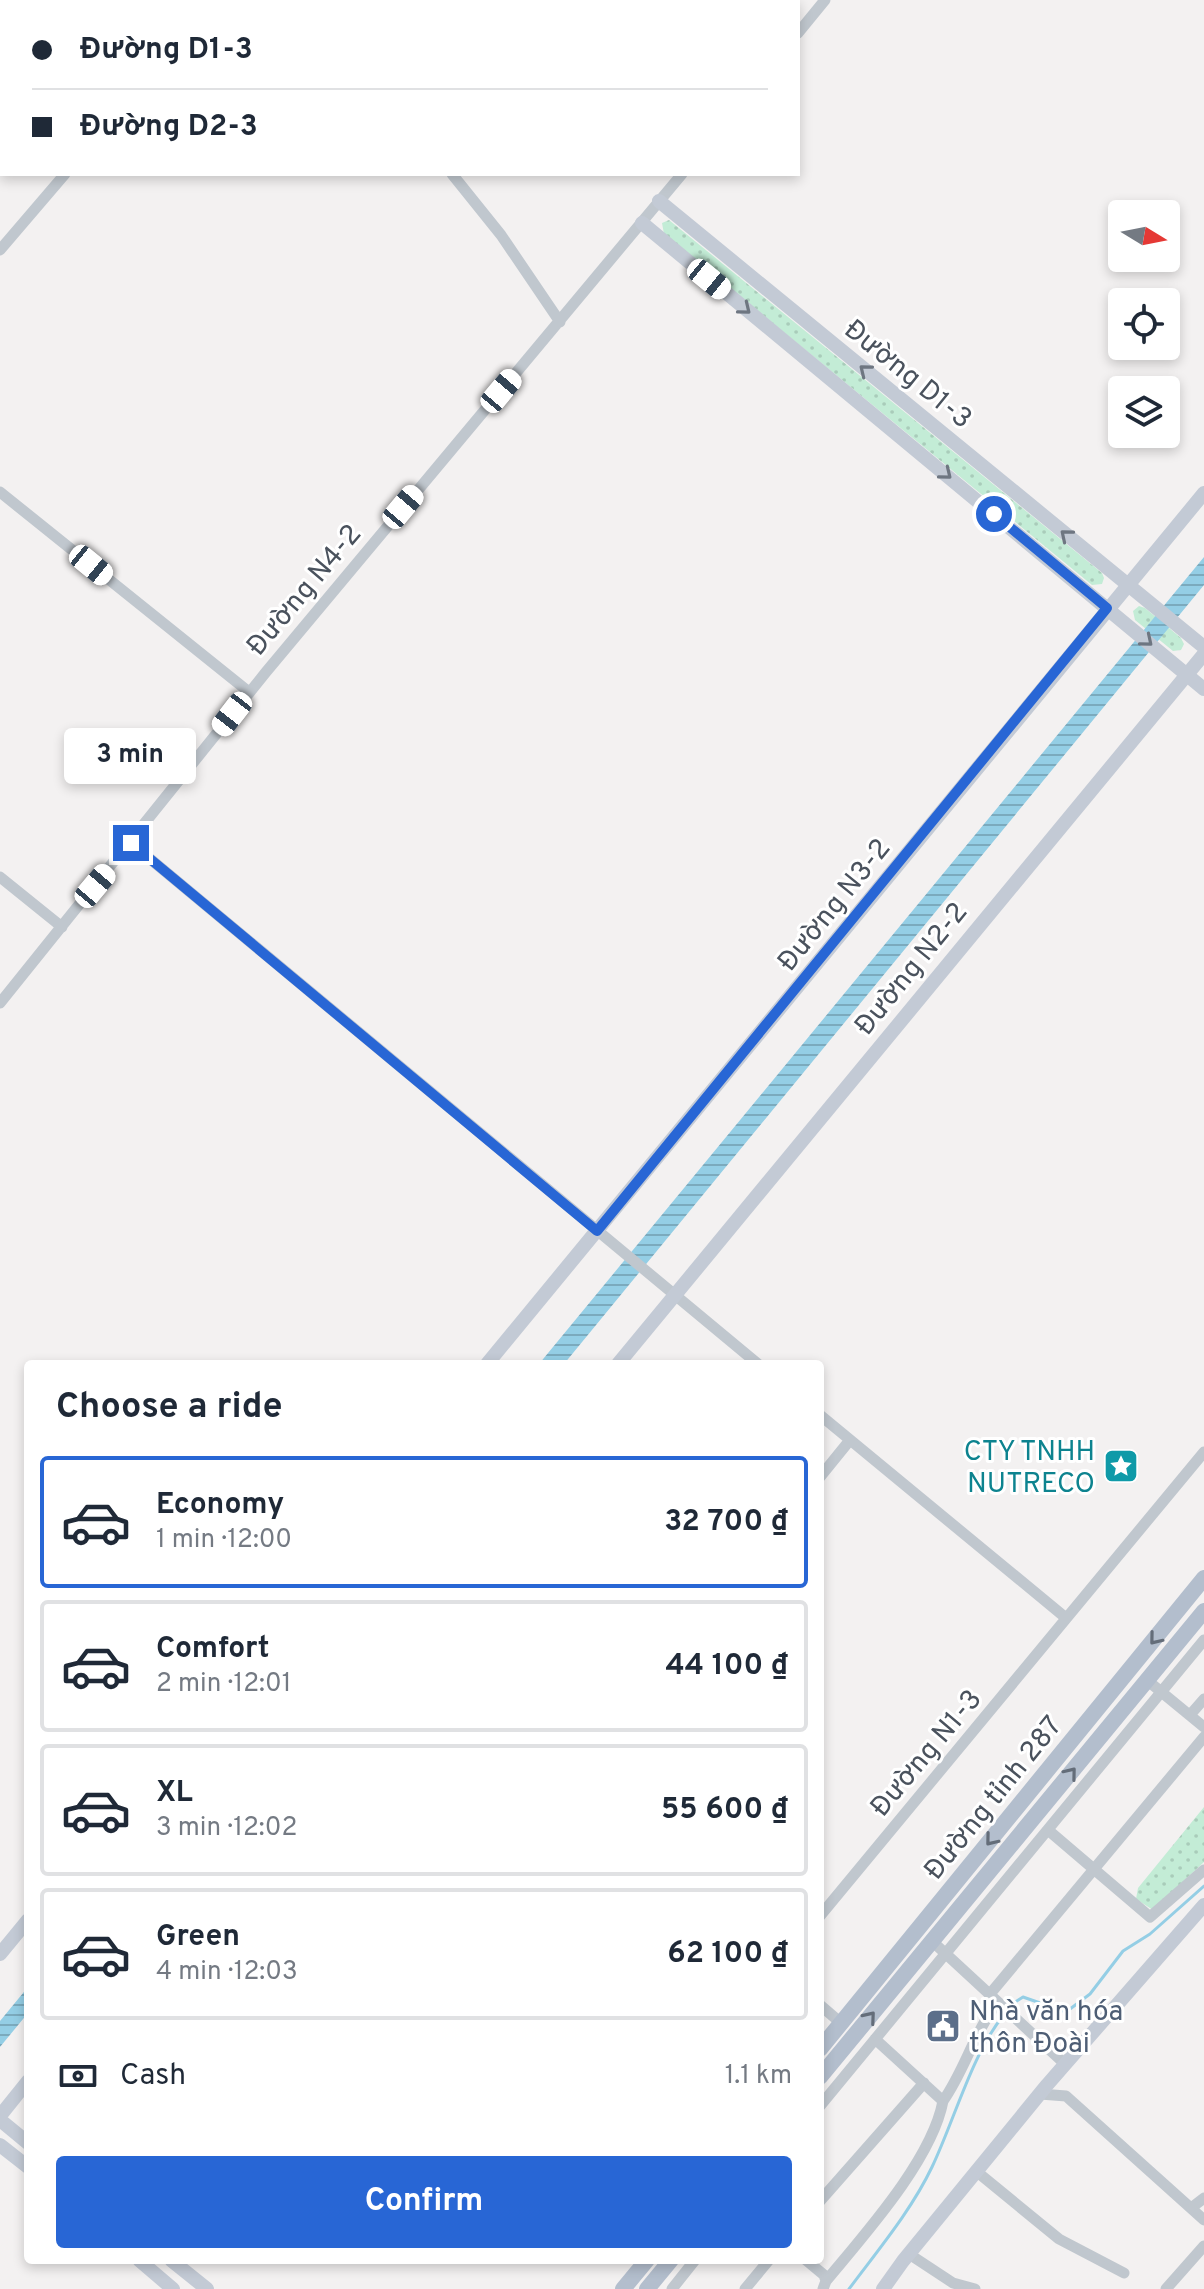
<!DOCTYPE html>
<meta charset="utf-8">
<style>
body{margin:0;font-family:Overpass,sans-serif;background:#f2f2f3;color:#1f2937;height:100vh;display:flex;flex-direction:column;font-size:30px;white-space:nowrap}
*{box-sizing:border-box;margin:0}
p{font-size:26px;color:#747a83}
.icon{flex:none;width:44px;height:44px;fill:none;stroke:currentColor;stroke-width:2;stroke-linecap:round;stroke-linejoin:round}
.map{position:relative;flex:1;overflow:hidden}
.panel{position:absolute;left:24px;top:1360px;width:800px;height:904px;display:flex;flex-direction:column;background:#fff;border-radius:8px;box-shadow:0 4px 12px #0003}
.panel>*{flex:none}
.banner{position:absolute;left:0px;top:0px;width:800px;height:176px;box-shadow:0 4px 12px #0003;display:grid;align-content:center;height:176px;padding:0 32px;background:#fff}
.needle{width:52px;rotate:100deg}
.buttons{position:absolute;left:1108px;top:200px;display:grid;gap:16px}
.buttons a{display:grid;place-items:center;width:72px;height:72px;border-radius:8px;background:#fff;box-shadow:0 4px 12px #0003;font-size:40px}
.end{position:absolute;width:36px;height:36px;margin:-18px;border:10px solid #2866d5;background:#fff;box-shadow:0 0 0 4px #fff}
.from{border-radius:50%}
.bubble{position:absolute;height:56px;border-radius:8px;background:#fff;box-shadow:0 4px 12px #0003;font-size:26px;font-weight:700;line-height:56px;text-align:center}
.car{position:absolute;width:24px;height:48px;margin:-24px -12px;border-radius:10px;box-shadow:0 0 6px 2px #0007;background:linear-gradient(#fff 24%,#345 0 40%,#fff 0 76%,#345 0 86%,#fff 0)}
.banner b{display:flex;align-items:center;gap:28px;height:76px;font-size:30px}
.banner b+b{border-top:2px solid #e0e1e3}
.banner i{width:20px;height:20px;background:#1f2937}
ul{padding:0;list-style:none}
li{display:flex;align-items:center;gap:24px;height:132px;margin:0 16px 12px;padding:0 16px;border:4px solid #e0e1e3;border-radius:8px}
li div{flex:1}
li b{display:block;font-size:30px}
li em{font-style:normal;font-weight:700}
li.current{border-color:#2866d5}
li>.icon{width:72px;height:72px;stroke-width:1.5}
h2{padding:0 32px;font-size:36px;line-height:96px}
.pay{display:flex;align-items:center;gap:20px;height:88px;padding:0 32px;font-size:30px}
.pay p{margin-inline-start:auto}
.action{display:flex;gap:16px;margin-top:auto;padding:16px 32px}
.action a{flex:1;height:92px;border-radius:8px;background:#2866d5;color:#fff;font-size:32px;font-weight:700;line-height:92px;text-align:center}
.map>svg:first-child{display:block}
</style>
<div class="map">
<svg width="1204" height="2289" viewBox="0 0 1204 2289">
<defs>
<pattern id="green-dots" width="8" height="8" patternUnits="userSpaceOnUse" patternTransform="scale(2)"><rect width="8" height="8" fill="#c3ecd6"/><path d="M2 2h.1M6 6h.1" fill="none" stroke="#a9ccba" stroke-width="1.8" stroke-linecap="round"/></pattern>
<pattern id="water-rules" width="6" height="5" patternUnits="userSpaceOnUse" patternTransform="scale(2)"><rect width="6" height="5" fill="#94cee5"/><path d="M0 2.5h6" fill="none" stroke="#7baabd"/></pattern>
</defs>
<rect width="100%" height="100%" fill="#f3f1f1"/>
<path fill="url(#green-dots)" d="M669,220L1102,573L1104,578L1102,584L1092,585L664,234L662,223Z
M1139,606L1145,608L1181,638L1184,644L1181,650L1173,651L1135,620L1133,611Z
M1204,1807V1862L1153,1910L1136,1899L1138,1888Z"/>
<path fill="url(#water-rules)" d="M1204,557V585L564,1364H539Z
M28,1987V2013L0,2047V2021Z"/>
<g fill="none" stroke-linecap="round" stroke-linejoin="round">
<path stroke="#94cee5" stroke-width="3" d="M1012,2004L1023,1997L1066,2012L1090,1994L1123,1951L1150,1934L1204,1886
M849,2289C878,2250 911,2211 932,2167C954,2121 972,2054 1003,2016"/>
<path stroke="#c0c7ce" stroke-width="11" d="M0,0L3,2
M311,0L313,2
M19,2L20,0
M212,2L214,0
M0,29L2,26
M798,33L825,0
M0,119L2,121
M452,174L501,235L560,322
M0,250L65,174
M0,492L249,692
M131,843L758,1364
M0,877L62,927
M0,1003L266,672L682,174
M820,1415L1066,1618
M820,1477L850,1440
M1148,1681L1204,1727
M1190,1715L1204,1699
M1048,1830L1150,1917L1204,1870
M820,1916L1204,1452
M933,1942L1065,2064
M990,1994L1204,1737
M820,2005L841,2023
M1040,2094L1066,2096L1204,2220
M943,2101C965,2070 974,2032 998,2002
M820,2106L1204,1640
M976,2171L1059,2239L1124,2273
M820,2201L924,2083
M1191,2208L1204,2198
M909,2254L953,2283L975,2289
M806,2260L824,2275L826,2281L823,2289
M826,2281C864,2235 932,2160 943,2101L875,2039
M672,2289L695,2260
M745,2289L769,2260
M1166,2289L1204,2246"/>
<path stroke="#c3cad5" stroke-width="14" d="M659,201L1204,647
M642,223L1204,689
M487,1364L1204,493
M618,1364L1204,654
M0,1954L28,1920
M0,2116L28,2081
M0,2120L28,2143
M0,2145L28,2167
M139,2260L173,2289
M171,2260L207,2289
M883,2289L903,2261L1047,2085L1204,1905"/>
<path stroke="#b3becd" stroke-width="16" d="M820,2049L1204,1578
M820,2077L1204,1611
M623,2289L647,2260
M647,2289L671,2260"/>
</g>
<defs><path id="oneway-chevron" d="M-2-3.5L2.5 0L-2 3.5" fill="none" stroke-width="1.6" stroke-linecap="round" stroke-linejoin="round" transform="scale(2)"/></defs>
<g stroke="#6e7681">
<use href="#oneway-chevron" transform="translate(745 309) rotate(39)"/>
<use href="#oneway-chevron" transform="translate(865 370) rotate(-141)"/>
<use href="#oneway-chevron" transform="translate(946 474) rotate(39)"/>
<use href="#oneway-chevron" transform="translate(1066 535) rotate(-140)"/>
<use href="#oneway-chevron" transform="translate(1147 641) rotate(40)"/>
</g>
<g stroke="#646d79">
<use href="#oneway-chevron" transform="translate(1155 1639) rotate(129)"/>
<use href="#oneway-chevron" transform="translate(1071 1773) rotate(-51)"/>
<use href="#oneway-chevron" transform="translate(991 1840) rotate(129)"/>
<use href="#oneway-chevron" transform="translate(870 2017) rotate(-50)"/>
</g>
<g fill="none" stroke-linecap="round" stroke-linejoin="round">
<path stroke="#2866d5" stroke-width="10" d="M131,843L597,1231L1107,608L994,514"/>
</g>
<defs>
<g id="sight-square" transform="scale(1.8)"><rect x="-9" y="-9" width="18" height="18" rx="4" fill="#0f9aa8" stroke="#fff"/><path d="M0-6L1.8-2.2L6-1.7L2.9 1.2L3.7 5.4L0 3.3L-3.7 5.4L-2.9 1.2L-6-1.7L-1.8-2.2Z" fill="#fff"/></g>
<g id="civic-square" transform="scale(1.8)"><rect x="-9" y="-9" width="18" height="18" rx="4" fill="#5c6f8a" stroke="#fff"/><path d="M-.6-6.5H3V-4.5H.6V-3L4-1V1h2V6H-6V1h2V-1L-.6-3ZM-1.2 2.5V6h2.4V2.5Z" fill="#fff"/></g>
</defs>
<g fill-rule="evenodd">
<use href="#sight-square" x="1121" y="1466"/>
<use href="#civic-square" x="943" y="2026"/>
</g>
<g text-anchor="middle" stroke-width="6" stroke-linejoin="round" paint-order="stroke">
<g font-size="28" fill="#4a525d" stroke="#fff">
<text transform="translate(909 373) rotate(39)" y="10">Đường D1-3</text>
<text transform="translate(303 589) rotate(-50)" y="10">Đường N4-2</text>
<text transform="translate(833 904) rotate(-51)" y="10">Đường N3-2</text>
<text transform="translate(910 968) rotate(-51)" y="10">Đường N2-2</text>
<text transform="translate(925 1752) rotate(-50)" y="10">Đường N1-3</text>
<text transform="translate(992 1797) rotate(-51)" y="10">Đường tỉnh 287</text>
</g>
<g font-size="28" fill="#0d838f" stroke="#fff" text-anchor="end">
<text x="1095" y="1460">CTY TNHH<tspan x="1095" dy="32">NUTRECO</tspan></text>
</g>
<g font-size="28" fill="#4e5e75" stroke="#fff" text-anchor="start">
<text x="969" y="2020">Nhà văn hóa<tspan x="969" dy="32">thôn Đoài</tspan></text>
</g>
</g>
</svg>
<div class="buttons">
<a><svg class="needle" viewBox="-14 -14 28 28"><path d="M0-13l5 13h-10z" fill="#e53935"/><path d="M0 13l5-13h-10z" fill="#747a83"/></svg></a>
<a><svg class="icon" aria-label="locate" viewBox="0 0 24 24"><circle cx="12" cy="12" r="6"/><path d="M12 2v4M12 18v4M2 12h4M18 12h4"/></svg></a>
<a><svg class="icon" aria-label="layers" viewBox="0 0 24 24"><path d="M12 4l9 5-9 5-9-5zM3 14l9 5 9-5"/></svg></a>
</div>
<i class="end from" style="left:994px;top:514px"></i>
<i class="end" style="left:131px;top:843px"></i>
<div class="bubble" style="left:64px;top:728px;width:132px">3 min</div>
<i class="car" style="left:709px;top:279px;rotate:129deg"></i>
<i class="car" style="left:501px;top:391px;rotate:40deg"></i>
<i class="car" style="left:403px;top:507px;rotate:40deg"></i>
<i class="car" style="left:91px;top:565px;rotate:129deg"></i>
<i class="car" style="left:232px;top:714px;rotate:218deg"></i>
<i class="car" style="left:95px;top:886px;rotate:40deg"></i>
<div class="banner">
<b><i class="from"></i>Đường D1-3</b>
<b><i></i>Đường D2-3</b>
</div>
<section class="panel">
<h2>Choose a ride</h2>
<ul>
<li class="current"><svg class="icon" aria-label="car" viewBox="0 0 24 24"><path d="M5 17H2v-5l4-1 3-4h7l3 4 3 1v5h-3M9 17h6M6 11h13"/><circle cx="7" cy="17" r="2"/><circle cx="17" cy="17" r="2"/></svg><div><b>Economy</b><p>1 min · 12:00</p></div><em>32 700 ₫</em></li>
<li><svg class="icon" aria-label="car" viewBox="0 0 24 24"><path d="M5 17H2v-5l4-1 3-4h7l3 4 3 1v5h-3M9 17h6M6 11h13"/><circle cx="7" cy="17" r="2"/><circle cx="17" cy="17" r="2"/></svg><div><b>Comfort</b><p>2 min · 12:01</p></div><em>44 100 ₫</em></li>
<li><svg class="icon" aria-label="car" viewBox="0 0 24 24"><path d="M5 17H2v-5l4-1 3-4h7l3 4 3 1v5h-3M9 17h6M6 11h13"/><circle cx="7" cy="17" r="2"/><circle cx="17" cy="17" r="2"/></svg><div><b>XL</b><p>3 min · 12:02</p></div><em>55 600 ₫</em></li>
<li><svg class="icon" aria-label="car" viewBox="0 0 24 24"><path d="M5 17H2v-5l4-1 3-4h7l3 4 3 1v5h-3M9 17h6M6 11h13"/><circle cx="7" cy="17" r="2"/><circle cx="17" cy="17" r="2"/></svg><div><b>Green</b><p>4 min · 12:03</p></div><em>62 100 ₫</em></li>
</ul>
<div class="pay"><svg class="icon" aria-label="cash" viewBox="0 0 24 24"><path d="M3 7h18v10H3z"/><circle cx="12" cy="12" r="2"/></svg>Cash<p>1.1 km</p></div>
<div class="action"><a>Confirm</a></div>
</section>
</div>
